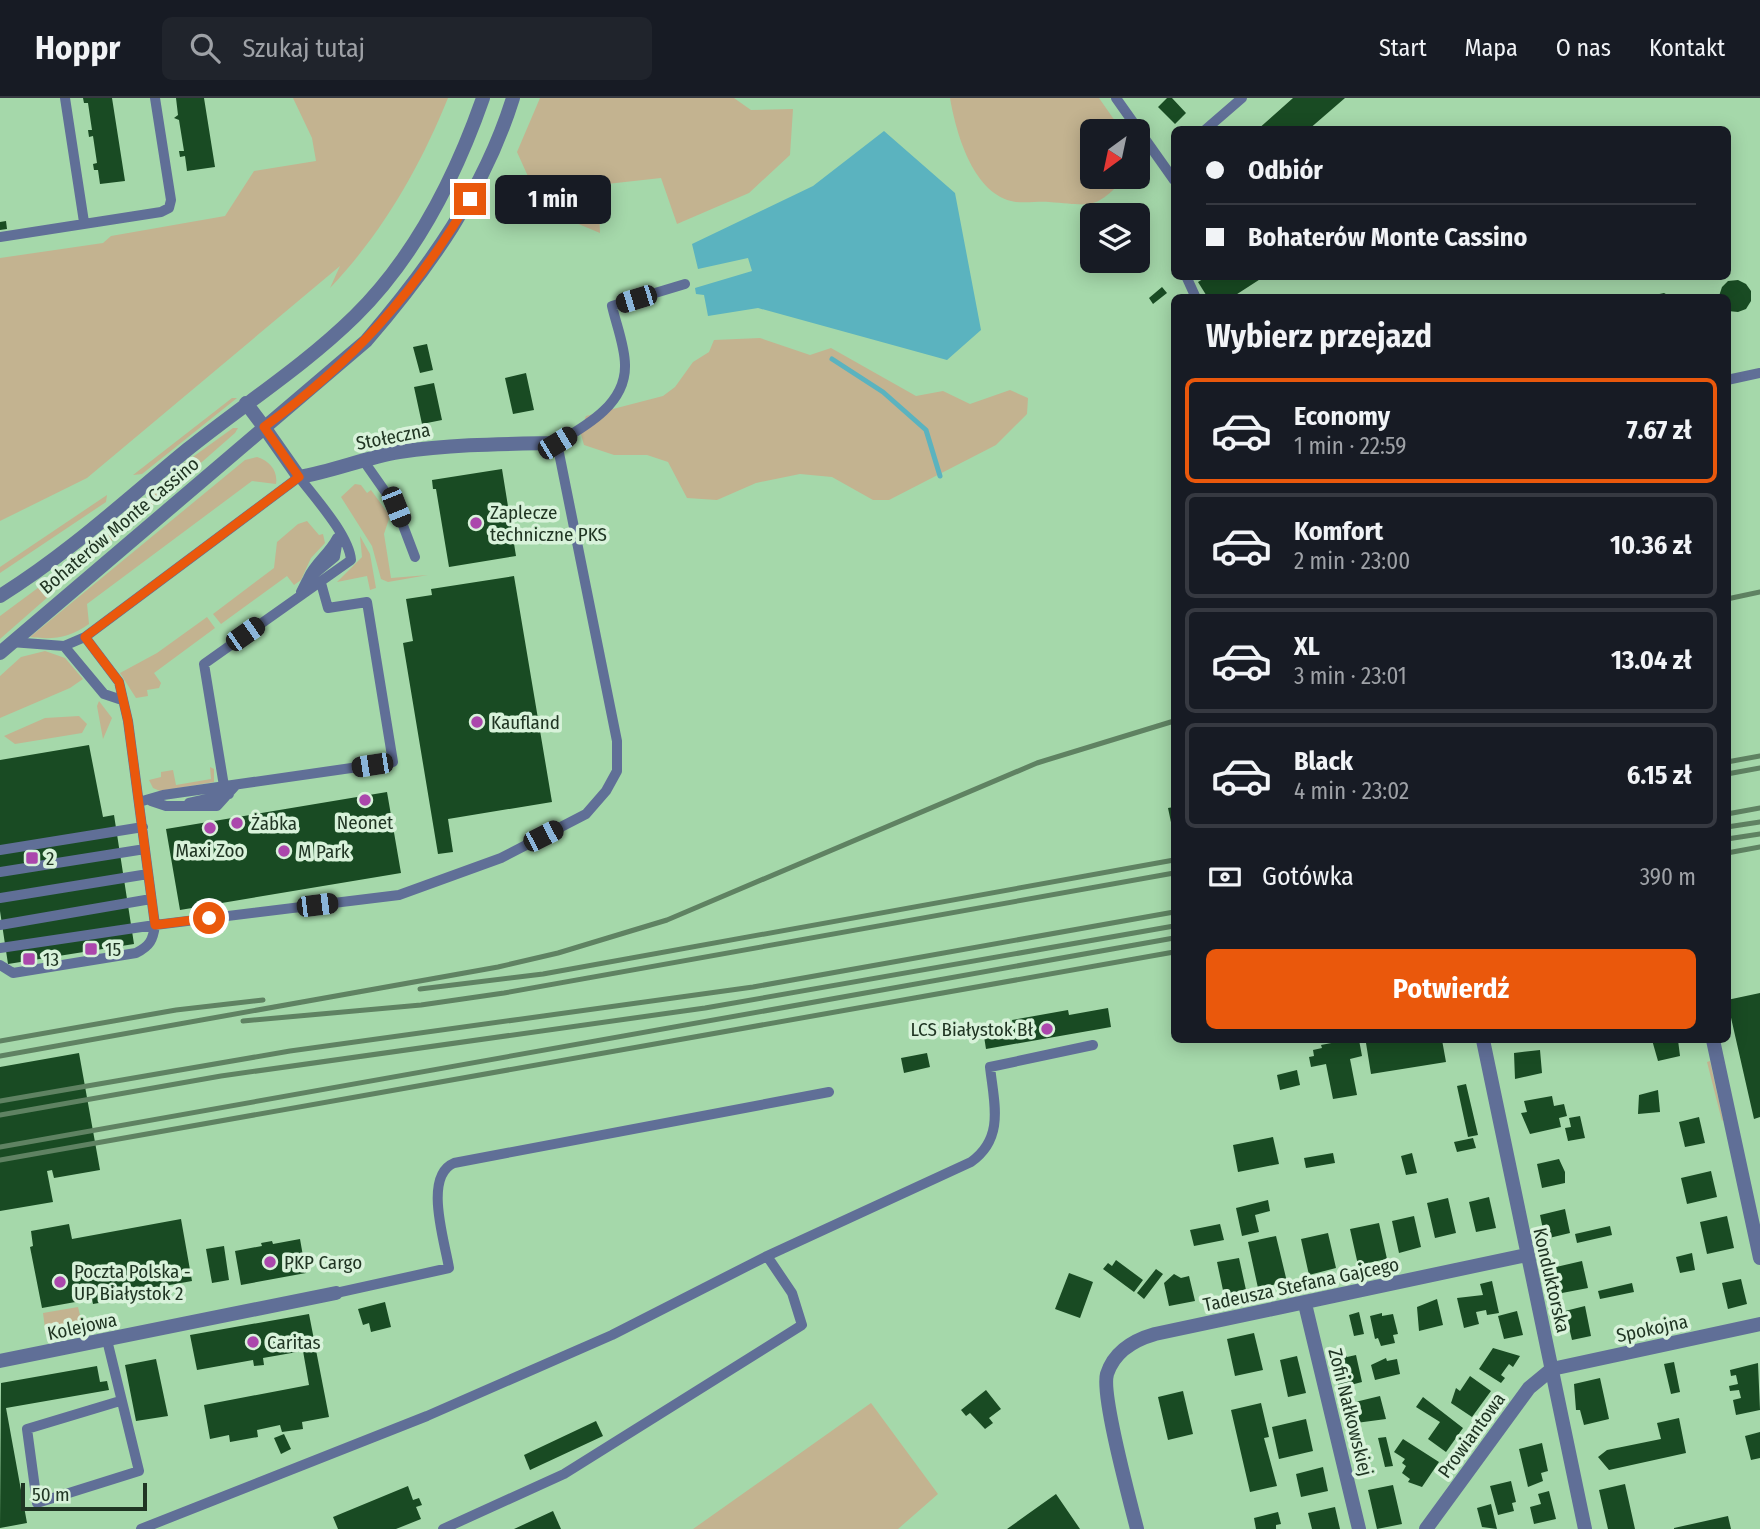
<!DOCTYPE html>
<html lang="pl">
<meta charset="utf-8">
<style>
body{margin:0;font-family:"Fira Sans Condensed",sans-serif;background:#20242c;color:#f1f3f6;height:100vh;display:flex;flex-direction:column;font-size:26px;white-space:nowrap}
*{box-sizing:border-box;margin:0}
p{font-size:23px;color:#9ea1a6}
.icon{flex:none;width:38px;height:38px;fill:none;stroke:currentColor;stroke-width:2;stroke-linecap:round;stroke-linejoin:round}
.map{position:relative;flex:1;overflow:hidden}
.side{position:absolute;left:1171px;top:196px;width:560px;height:749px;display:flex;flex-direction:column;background:#171b24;border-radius:10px;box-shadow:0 4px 18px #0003}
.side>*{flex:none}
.hud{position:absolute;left:1171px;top:28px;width:560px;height:154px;border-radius:10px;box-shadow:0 4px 18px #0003;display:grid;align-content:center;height:154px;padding:0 35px;background:#171b24}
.needle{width:46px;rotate:213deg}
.tools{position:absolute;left:1080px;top:21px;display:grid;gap:14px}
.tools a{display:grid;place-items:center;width:70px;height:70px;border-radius:10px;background:#171b24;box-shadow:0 4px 18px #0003;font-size:35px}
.scale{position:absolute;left:21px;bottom:18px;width:126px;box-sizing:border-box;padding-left:7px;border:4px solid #203523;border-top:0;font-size:19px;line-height:24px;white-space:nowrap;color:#203523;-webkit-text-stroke:5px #d8f2da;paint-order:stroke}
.end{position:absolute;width:32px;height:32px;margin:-16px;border:9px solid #ea580c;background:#fff;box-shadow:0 0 0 4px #fff}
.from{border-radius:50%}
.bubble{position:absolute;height:49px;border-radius:10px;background:#171b24;box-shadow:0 4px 18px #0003;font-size:23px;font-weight:700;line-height:49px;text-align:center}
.car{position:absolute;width:21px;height:42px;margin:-21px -10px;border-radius:9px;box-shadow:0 0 5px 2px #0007;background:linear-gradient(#222 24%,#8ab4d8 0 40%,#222 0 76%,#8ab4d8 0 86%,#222 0)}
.hud b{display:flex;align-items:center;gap:24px;height:66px;font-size:26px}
.hud b+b{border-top:2px solid #363941}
.hud i{width:18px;height:18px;background:#f1f3f6}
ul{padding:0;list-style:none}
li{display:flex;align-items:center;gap:21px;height:105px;margin:0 14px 10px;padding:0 21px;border:4px solid #363941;border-radius:10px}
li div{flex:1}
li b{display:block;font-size:26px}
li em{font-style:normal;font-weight:700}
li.active{border-color:#ea580c}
li>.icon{width:63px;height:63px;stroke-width:1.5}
h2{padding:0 35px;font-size:32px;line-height:84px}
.pay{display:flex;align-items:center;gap:18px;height:77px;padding:0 35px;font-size:26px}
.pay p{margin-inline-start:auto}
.button{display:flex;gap:14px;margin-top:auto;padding:14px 35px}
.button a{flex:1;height:80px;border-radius:10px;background:#ea580c;color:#fff;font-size:28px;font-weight:700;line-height:80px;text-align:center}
header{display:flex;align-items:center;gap:42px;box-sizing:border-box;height:98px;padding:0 35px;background:#171b24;border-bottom:2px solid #363941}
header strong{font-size:33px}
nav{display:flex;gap:38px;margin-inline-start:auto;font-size:24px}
.search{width:490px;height:63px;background:#20242c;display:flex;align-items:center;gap:18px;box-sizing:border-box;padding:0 24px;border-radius:10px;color:#9ea1a6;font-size:26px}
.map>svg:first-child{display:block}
</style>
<header>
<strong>Hoppr</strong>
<div class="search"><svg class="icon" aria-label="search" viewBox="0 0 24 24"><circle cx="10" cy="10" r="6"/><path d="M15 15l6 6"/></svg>Szukaj tutaj</div>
<nav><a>Start</a><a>Mapa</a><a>O nas</a><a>Kontakt</a></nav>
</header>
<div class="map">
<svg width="1760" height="1431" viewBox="0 0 1760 1431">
<rect width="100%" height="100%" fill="#a5d8aa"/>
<path fill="#c3b390" d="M293,0H448C419,71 383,134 330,190L340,168L87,380L0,423V160L103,145L111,138L225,118L254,73L316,63L312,40Z
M540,0H734L751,12L793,11L790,57L749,95L677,126L661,80L598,87L600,135L557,117L531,85L517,54Z
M950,0H1099L1122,33H1092V79H1126C1094,113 1092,107 1049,104C1037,103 1023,106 1011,103C972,93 956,34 950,0Z
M760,240L810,257L831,250L916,298L943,293L970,306L1010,292L1028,300L1027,316L996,347L889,402H873L832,379L800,376L756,385L717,402L687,400L668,364L647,357H614L584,347L580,333L586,318L663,298L675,289L693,264L709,254L714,242Z
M232,300H237L142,376L133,377Z
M233,330H238L235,335L0,541V518L104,441L183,366Z
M257,359C270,363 278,373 276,386L252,383L87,506L89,526C70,540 52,542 30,539L245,362Z
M355,386L361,387L367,395L371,392L390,418L384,436L391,480L428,477L388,484L381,481L372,448L341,399Z
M107,397L106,404L0,475V469Z
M307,423L319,437L323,436L325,445L311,460L301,482L294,487L287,478L221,526L213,516L274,470L277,444L298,426Z
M360,438L370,456L376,490L370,492L367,478L337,484L362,459Z
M207,519L215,530L154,575L161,585L159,590L147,592L148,598L136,600L120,575L157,555Z
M45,553L65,560L83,581L70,590L0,620V578L21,559Z
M99,603L112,620L103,641L97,608Z
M79,618L87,626L82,635L15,646L4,638L45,620Z
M210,669L214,671V684L160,693L153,690L149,682L161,679V674L173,672L176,687L211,681Z
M1710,963L1723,1022L1722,1023L1707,964Z
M78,1209L81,1221L75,1230L46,1238L43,1215Z
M871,1305L938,1396L898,1431H693Z"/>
<path fill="#5bb3bf" d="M884,33L955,95L981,232L947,262L758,210L708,218L704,197L696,196L695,190L752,173L748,160L698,171L692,146L813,88Z"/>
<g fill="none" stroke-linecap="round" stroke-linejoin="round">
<path stroke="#5bb3bf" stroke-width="5" d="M832,261L883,294L926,332L940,378"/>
</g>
<path fill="#194b23" d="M83,0H112L125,83L100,86L98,72H94L93,66L97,65L93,38L89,39L88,32H92L88,5H84Z
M176,0H204L215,69L187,73L185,58L180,59L179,53H184L179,22L174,20L178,17Z
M1167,0H1172L1186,15L1175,26L1158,9Z
M1293,0H1345L1308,32H1257Z
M6,123L7,131L0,132V124Z
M1208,178H1265L1231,200H1208L1198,184Z
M1738,182L1746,186L1751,193V203L1746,211L1738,214L1728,213L1727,200L1719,198L1722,189L1728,183Z
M1162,189L1167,195L1153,206L1149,200Z
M1664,195L1673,200H1651L1655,197Z
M427,246L433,272L420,275L413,249Z
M526,275L534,312L513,316L505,280Z
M434,285L442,322L422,326L414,289Z
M502,371L516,458L449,469L436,391H433L432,382Z
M514,478L552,704L448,721L453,754L438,756L403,545L413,543L406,501L432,497L431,491Z
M89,647L103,719L114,717L134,846L8,866L0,813V662Z
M387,694L401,775L180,812L166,731Z
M1174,709V728L1172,729L1168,710Z
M1760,895V1019L1754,1021L1727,902Z
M1108,910L1111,929L986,951L983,932L1013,927L1012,922L1068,912L1069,917Z
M1347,942H1359L1362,958L1350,961L1357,997L1333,1001L1326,966L1311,969L1309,959L1314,958L1313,952L1322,950L1321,947Z
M1388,942H1442L1446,964L1371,976L1366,945Z
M1652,942H1678L1680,958L1658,963Z
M1540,952L1542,975L1515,981L1514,955Z
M79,955L100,1072L54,1080L52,1072L47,1073L53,1104L0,1113V969Z
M927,955L930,969L904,975L901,960Z
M1297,972L1300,987L1280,992L1277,977Z
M1466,986L1478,1037L1468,1039L1457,988Z
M1658,992L1660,1014L1638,1016L1639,997Z
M1552,998L1554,1008L1564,1006L1567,1018L1559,1020L1561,1029L1530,1036L1521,1015L1527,1014L1524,1003Z
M1580,1018L1585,1040L1568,1043L1565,1030L1571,1029L1569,1020Z
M1699,1019L1705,1045L1685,1049L1679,1024Z
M1273,1039L1279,1066L1238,1074L1233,1047Z
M1473,1040L1476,1050L1457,1054L1454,1044Z
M1333,1055L1335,1065L1306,1070L1304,1060Z
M1412,1055L1417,1075L1406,1077L1401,1058Z
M1559,1061L1565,1074V1085L1542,1090L1537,1066Z
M1711,1073L1717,1099L1687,1106L1681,1080Z
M1489,1099L1496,1130L1476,1134L1469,1104Z
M1448,1100L1456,1135L1435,1140L1427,1105Z
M1268,1102L1270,1113L1255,1117L1259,1134L1242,1138L1236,1110Z
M1565,1111L1570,1135L1545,1141L1540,1117Z
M1414,1118L1421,1149L1399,1155L1392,1123Z
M1727,1118L1734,1150L1707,1156L1700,1124Z
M181,1121L192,1183L153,1190L154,1195L93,1206L92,1201L42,1210L30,1149L33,1148L31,1133L69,1126L72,1141Z
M1379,1125L1387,1161L1358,1167L1350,1131Z
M1220,1126L1224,1142L1194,1148L1190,1132Z
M1610,1128L1612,1137L1577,1145L1575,1136Z
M1328,1135L1336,1170L1309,1177L1301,1141Z
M1276,1138L1287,1184L1258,1190L1248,1144Z
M300,1141L306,1175L241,1187L235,1153L262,1148L261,1145L272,1143L273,1146Z
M224,1148L229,1182L212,1185L206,1151Z
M1692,1155L1695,1172L1680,1175L1676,1159Z
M1239,1160L1246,1192L1224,1197L1217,1164Z
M1116,1162L1143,1182L1134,1194L1103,1171L1108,1165L1112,1168Z
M1582,1163L1588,1190L1562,1195L1556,1169Z
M1156,1171L1163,1176L1144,1201L1137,1195Z
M1069,1175L1093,1184L1080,1220L1055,1211Z
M1174,1176L1181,1180L1189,1178L1195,1203L1169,1208L1164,1185Z
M1741,1181L1747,1206L1728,1211L1722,1185Z
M1492,1183L1499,1215L1487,1217L1486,1212L1476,1214L1479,1226L1464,1230L1457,1200L1483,1197L1480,1186Z
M1632,1185L1634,1194L1600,1201L1598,1193Z
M1437,1201L1443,1227L1419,1233L1417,1209Z
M385,1204L391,1229L371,1234L369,1225L363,1227L358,1211Z
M1585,1208L1591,1238L1572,1242L1565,1213Z
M1517,1213L1523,1237L1504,1241L1498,1218Z
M1359,1214L1364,1236L1354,1238L1349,1217Z
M1382,1215V1218L1393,1216L1398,1236L1393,1237L1395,1245L1381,1248L1378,1240L1375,1241L1370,1218Z
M309,1216L329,1319L302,1324L303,1331L282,1334L280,1327L257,1332L258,1339L230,1344L229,1337L210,1341L204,1307L309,1287L303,1253L263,1260L264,1267L254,1268L253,1262L197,1272L190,1237Z
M1254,1235L1263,1272L1235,1278L1227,1241Z
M1493,1250L1520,1258L1513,1269L1509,1266L1501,1277L1505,1280L1501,1285L1479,1271Z
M1345,1255L1347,1259L1356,1257L1362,1284L1339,1290L1333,1263Z
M1297,1258L1306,1295L1288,1299L1280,1262Z
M1386,1260L1387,1263L1397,1261L1400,1276L1375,1282L1371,1267Z
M156,1261L168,1318L136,1323L125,1267Z
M1674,1264L1680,1294L1671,1296L1664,1266Z
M1758,1265L1760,1312L1736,1317L1733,1302L1741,1300L1739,1292L1730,1293L1729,1288L1738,1286L1736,1277L1731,1278L1730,1272Z
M97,1268L100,1284L107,1283L109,1292L6,1310L27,1425L0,1430L1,1285Z
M1470,1278L1491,1293L1472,1319L1451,1305L1456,1290L1460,1293Z
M1600,1280L1609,1321L1584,1327L1580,1312H1576L1574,1286Z
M986,1292L1001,1311L989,1320L993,1325L985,1331L970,1315L966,1318L961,1312Z
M1183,1293L1193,1336L1168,1342L1158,1299Z
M1380,1298L1386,1321L1356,1325L1351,1305Z
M1423,1299L1463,1330L1446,1354L1428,1341L1440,1324L1416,1309Z
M1261,1305L1269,1339L1264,1340L1277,1388L1250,1394L1231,1312Z
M1679,1320L1686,1355L1609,1372L1598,1359L1607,1352L1661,1341L1657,1325Z
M1306,1321L1313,1353L1279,1361L1272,1329Z
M596,1323L603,1338L530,1372L524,1357Z
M1760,1334V1360L1751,1362L1745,1338Z
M284,1336L291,1351L281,1356L274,1340Z
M1386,1339L1393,1368L1385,1369L1378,1340Z
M1403,1341L1439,1364L1422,1389L1408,1384L1410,1381L1402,1375L1406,1368L1402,1365L1405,1361L1394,1354Z
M1542,1345L1548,1373L1541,1375L1543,1383L1528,1389L1519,1351Z
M1323,1369L1328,1393L1301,1399L1296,1376Z
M1511,1383L1516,1404L1512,1405L1514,1413L1498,1417L1490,1388Z
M1625,1386L1635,1431H1608L1599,1392Z
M1393,1387L1402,1426L1377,1431L1368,1392Z
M408,1388L413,1402L419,1400L422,1407L416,1409L421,1421L396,1431H338L333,1419Z
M1549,1393L1556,1421L1534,1426L1530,1409L1541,1406L1538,1396Z
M1056,1396L1080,1431H1007Z
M1491,1406L1497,1431L1482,1429L1477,1410Z
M1335,1409L1340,1431H1312L1308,1415Z
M553,1413L561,1431H514Z
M1278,1414L1281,1426L1276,1427V1431H1256L1254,1420Z
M1728,1418L1731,1431H1674V1430Z"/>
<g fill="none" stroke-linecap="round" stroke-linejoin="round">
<path stroke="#606f97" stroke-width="10" d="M65,0L84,124
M1116,0L1174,82
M1205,32L1242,0
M0,139L161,114L169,110L171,102L155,0
M1186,178L1196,200
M1727,282L1760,275
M363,362L396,409L415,459
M308,480C315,464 329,456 337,440
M301,494L307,482L335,459L338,441
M11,544L64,548L85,539L299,379C314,399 349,437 351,462L204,566L224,688
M64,548L104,596L122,602
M151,703L166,708H217L236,687
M139,704L163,697L393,664L367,504L328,510L321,485
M189,705L229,696
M0,752L143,729
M0,774L145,751
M0,800L148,776
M0,827L151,801
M0,850L155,827L399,797L501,760L586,716L606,693L617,673V643L557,345C586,328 626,306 625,267C625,248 616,226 612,208L685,186
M0,867L13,875L136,855C150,848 153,842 155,827L128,623L119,584L85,539
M336,1195L449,1170C445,1144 423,1078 454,1065L829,994
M107,1242L139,1373L37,1405L27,1331L120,1303
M141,1431L427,1318L612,1237L767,1158L971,1064C1005,1040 994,1005 990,969L1093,947
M443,1431L564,1376L802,1227L792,1195L767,1158"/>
<path stroke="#606f97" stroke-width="14" d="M264,329L299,379C334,373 364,360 399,354C452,346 504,346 557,345
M1483,942L1585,1431
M1713,942L1760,1160
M1305,1206L1359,1431
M0,1263L336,1195
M1137,1431C1130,1403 1101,1297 1107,1276C1114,1254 1134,1242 1155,1236L1526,1157
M1426,1431L1529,1290L1552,1271L1760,1226"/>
<path stroke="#606f97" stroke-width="14" d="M246,305L264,329
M0,498C68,456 127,401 188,351C244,306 304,268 355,218C416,158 455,80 483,0
M0,555L366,243C429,170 484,93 513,0"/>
<path stroke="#5f8262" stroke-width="5" d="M1727,501L1760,494
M1727,664L1760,658
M1727,676L1760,670
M1727,716L1760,710
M1727,729L1760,724
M1727,741L1760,736
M1727,755L1760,749
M420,891L543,876L1174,762
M243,923L421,907L504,895L1174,775
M0,943L176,912L263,902
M0,958L498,869L558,855L667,822L1037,665L1174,623
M0,1003L290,953L753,889L1174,814
M0,1017L221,978L705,910L1174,828
M0,1049L1174,840
M0,1062L1174,854"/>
</g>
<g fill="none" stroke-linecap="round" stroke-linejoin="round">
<path stroke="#ea580c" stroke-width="9" d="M209,820L155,827L128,623L119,584L85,539L299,379L264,329C354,263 413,197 470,101"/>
</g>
<g fill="#ab47ac" stroke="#d8f2da" stroke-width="2.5">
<circle cx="476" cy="425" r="7"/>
<circle cx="477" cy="624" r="7"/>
<circle cx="365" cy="702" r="7"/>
<circle cx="237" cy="725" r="7"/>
<circle cx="210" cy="730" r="7"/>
<circle cx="284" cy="753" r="7"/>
<rect x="25" y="753" width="14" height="14" rx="3.5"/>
<rect x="84" y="844" width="14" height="14" rx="3.5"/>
<rect x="22" y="854" width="14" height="14" rx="3.5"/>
<circle cx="1047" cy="931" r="7"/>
<circle cx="270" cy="1164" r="7"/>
<circle cx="60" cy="1184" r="7"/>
<circle cx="253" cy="1244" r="7"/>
</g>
<g text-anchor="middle" stroke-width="7" stroke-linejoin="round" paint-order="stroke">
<g font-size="19" fill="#203523" stroke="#d8f2da">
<text transform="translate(393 338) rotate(-11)" y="7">Stołeczna</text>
<text transform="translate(119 427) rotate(-40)" y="7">Bohaterów Monte Cassino</text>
<text transform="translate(1552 1182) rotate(77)" y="7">Konduktorska</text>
<text transform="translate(1301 1186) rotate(-12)" y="7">Tadeusza Stefana Gajcego</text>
<text transform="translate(82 1228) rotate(-12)" y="7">Kolejowa</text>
<text transform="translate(1652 1230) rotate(-12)" y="7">Spokojna</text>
<text transform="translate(1351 1314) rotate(76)" y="7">Zofii Nałkowskiej</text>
<text transform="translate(1471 1337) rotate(-54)" y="7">Prowiantowa</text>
</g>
<g font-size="19" fill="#203523" stroke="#d8f2da" text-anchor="start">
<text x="490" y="421">Zaplecze<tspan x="490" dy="22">techniczne PKS</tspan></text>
<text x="491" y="631">Kaufland</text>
<text x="365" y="731" text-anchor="middle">Neonet</text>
<text x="251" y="732">Żabka</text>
<text x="210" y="759" text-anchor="middle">Maxi Zoo</text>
<text x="298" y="760">M Park</text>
<text x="46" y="767">2</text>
<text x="105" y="858">15</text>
<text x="43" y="868">13</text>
<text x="1033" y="938" text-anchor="end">LCS Białystok Bł</text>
<text x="284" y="1171">PKP Cargo</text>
<text x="74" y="1180">Poczta Polska -<tspan x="74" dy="22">UP Białystok 2</tspan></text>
<text x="267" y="1251">Caritas</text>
</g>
</g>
</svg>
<div class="tools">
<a><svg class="needle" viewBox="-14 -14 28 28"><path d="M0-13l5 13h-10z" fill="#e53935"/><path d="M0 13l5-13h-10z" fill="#9ea1a6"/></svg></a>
<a><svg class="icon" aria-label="layers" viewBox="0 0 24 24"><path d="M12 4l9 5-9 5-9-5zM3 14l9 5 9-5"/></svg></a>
</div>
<div class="scale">50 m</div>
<i class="end from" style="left:209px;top:820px"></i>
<i class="end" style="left:470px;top:101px"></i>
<div class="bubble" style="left:495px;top:77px;width:116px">1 min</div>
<i class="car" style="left:636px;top:201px;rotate:253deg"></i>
<i class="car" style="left:557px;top:345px;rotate:59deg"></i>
<i class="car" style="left:396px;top:409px;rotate:158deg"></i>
<i class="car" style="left:245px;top:536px;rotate:55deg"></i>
<i class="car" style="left:372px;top:667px;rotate:261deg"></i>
<i class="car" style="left:543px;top:738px;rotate:63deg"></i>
<i class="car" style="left:317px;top:807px;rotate:83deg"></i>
<div class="hud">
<b><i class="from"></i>Odbiór</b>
<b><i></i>Bohaterów Monte Cassino</b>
</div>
<section class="side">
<h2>Wybierz przejazd</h2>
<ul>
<li class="active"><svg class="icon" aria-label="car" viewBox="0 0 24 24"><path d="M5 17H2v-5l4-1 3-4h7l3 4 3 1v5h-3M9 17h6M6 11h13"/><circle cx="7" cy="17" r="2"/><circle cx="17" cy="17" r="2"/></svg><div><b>Economy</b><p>1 min · 22:59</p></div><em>7.67 zł</em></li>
<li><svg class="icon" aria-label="car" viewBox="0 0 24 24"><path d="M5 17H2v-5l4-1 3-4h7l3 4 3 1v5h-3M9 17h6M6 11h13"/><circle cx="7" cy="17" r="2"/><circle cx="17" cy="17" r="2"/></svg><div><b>Komfort</b><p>2 min · 23:00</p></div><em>10.36 zł</em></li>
<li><svg class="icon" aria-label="car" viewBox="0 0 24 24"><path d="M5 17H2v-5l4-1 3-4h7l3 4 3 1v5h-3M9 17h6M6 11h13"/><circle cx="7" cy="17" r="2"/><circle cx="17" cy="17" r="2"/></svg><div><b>XL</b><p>3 min · 23:01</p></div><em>13.04 zł</em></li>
<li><svg class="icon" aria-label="car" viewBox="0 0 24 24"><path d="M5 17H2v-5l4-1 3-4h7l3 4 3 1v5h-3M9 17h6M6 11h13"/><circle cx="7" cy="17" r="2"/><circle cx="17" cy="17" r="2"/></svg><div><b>Black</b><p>4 min · 23:02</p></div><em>6.15 zł</em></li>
</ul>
<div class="pay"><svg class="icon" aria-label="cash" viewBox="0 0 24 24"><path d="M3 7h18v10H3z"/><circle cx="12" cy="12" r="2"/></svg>Gotówka<p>390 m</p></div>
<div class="button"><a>Potwierdź</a></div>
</section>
</div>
